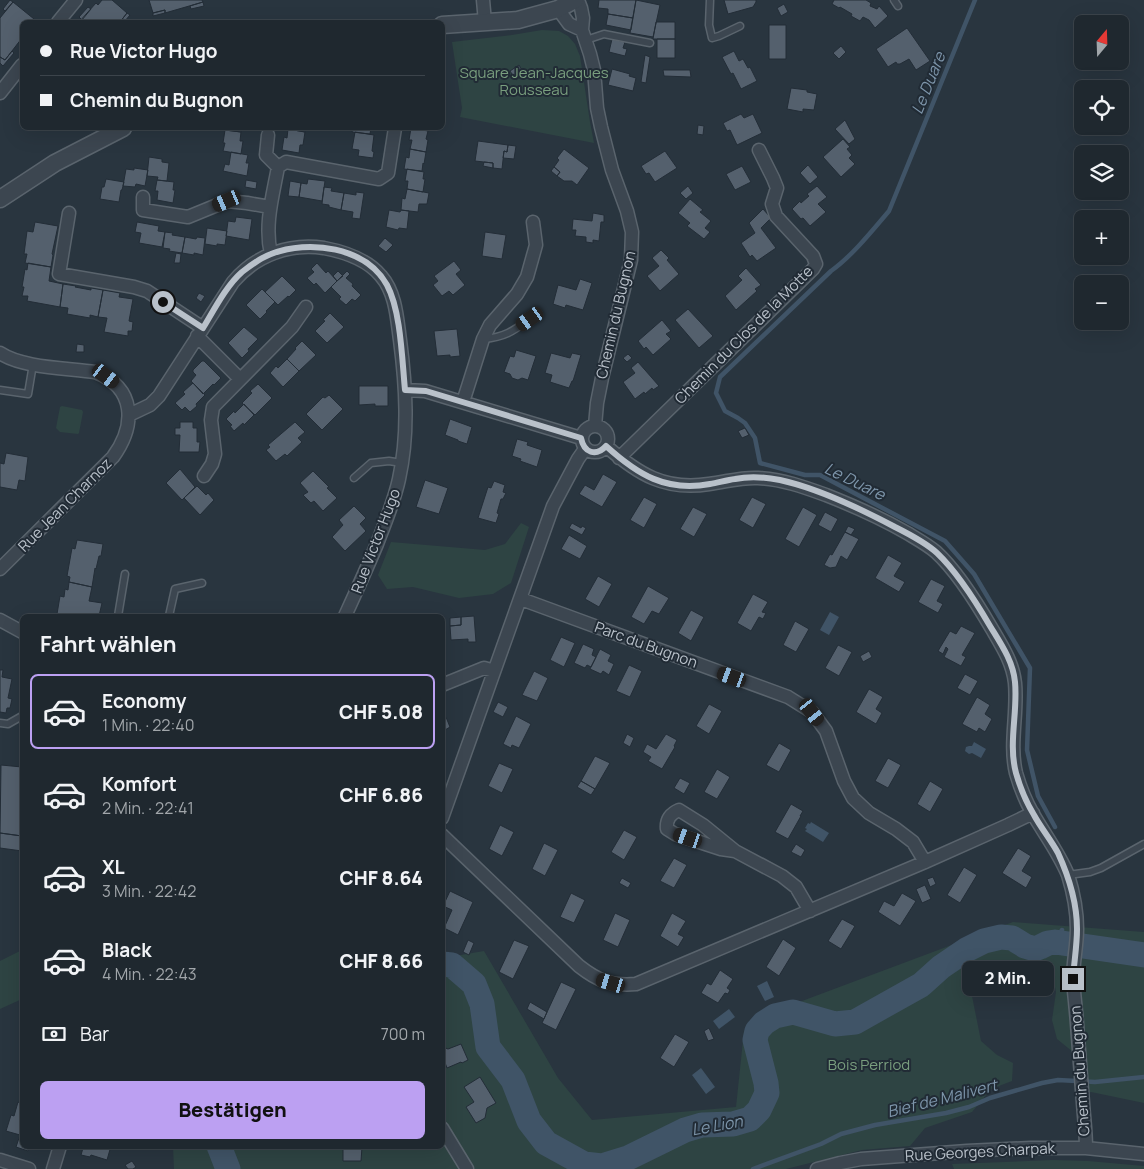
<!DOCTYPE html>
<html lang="de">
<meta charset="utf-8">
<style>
body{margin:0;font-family:Manrope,sans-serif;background:#273037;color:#f1f3f6;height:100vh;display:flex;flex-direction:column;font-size:19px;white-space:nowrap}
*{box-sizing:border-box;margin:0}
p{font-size:16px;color:#a1a6aa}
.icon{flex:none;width:28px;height:28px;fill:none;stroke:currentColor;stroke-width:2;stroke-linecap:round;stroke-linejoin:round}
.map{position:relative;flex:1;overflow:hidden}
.drawer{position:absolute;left:20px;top:614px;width:425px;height:535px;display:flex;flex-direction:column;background:#1f282f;border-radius:8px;box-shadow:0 5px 20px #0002,0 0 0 1px #3c444b}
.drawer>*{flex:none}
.hud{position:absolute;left:20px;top:20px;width:425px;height:110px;border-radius:8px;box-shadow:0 5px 20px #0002,0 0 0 1px #3c444b;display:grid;align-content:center;height:110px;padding:0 20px;background:#1f282f}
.needle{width:32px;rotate:19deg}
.tools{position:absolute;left:1074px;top:15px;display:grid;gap:10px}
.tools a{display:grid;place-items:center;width:55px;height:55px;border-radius:8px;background:#1f282f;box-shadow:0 5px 20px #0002,0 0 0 1px #3c444b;font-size:25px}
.end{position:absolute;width:22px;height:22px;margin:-11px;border:6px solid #b9c1ca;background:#111;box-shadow:0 0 0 2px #111}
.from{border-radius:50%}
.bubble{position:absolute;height:35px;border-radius:8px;background:#1f282f;box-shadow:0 5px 20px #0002,0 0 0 1px #3c444b;font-size:16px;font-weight:800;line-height:35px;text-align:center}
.car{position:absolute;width:15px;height:30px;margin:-15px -8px;border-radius:6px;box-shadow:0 0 4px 1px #0007;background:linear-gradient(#222 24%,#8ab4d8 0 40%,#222 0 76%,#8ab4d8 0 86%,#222 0)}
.hud b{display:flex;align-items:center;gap:18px;height:48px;font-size:19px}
.hud b+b{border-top:1px solid #3c444b}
.hud i{width:12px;height:12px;background:#f1f3f6}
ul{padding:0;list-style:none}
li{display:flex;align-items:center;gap:15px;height:75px;margin:0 10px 8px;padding:0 10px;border:2px solid transparent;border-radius:8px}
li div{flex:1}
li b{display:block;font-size:19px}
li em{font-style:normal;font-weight:800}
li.selected{border-color:#bca0f2}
li>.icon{width:45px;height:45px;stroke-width:1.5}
h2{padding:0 20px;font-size:22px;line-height:60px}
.pay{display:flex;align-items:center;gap:12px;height:55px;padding:0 20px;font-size:19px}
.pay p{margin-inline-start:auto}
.primary-button{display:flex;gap:10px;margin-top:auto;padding:10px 20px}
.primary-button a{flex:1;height:58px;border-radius:8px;background:#bca0f2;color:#111;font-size:20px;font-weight:800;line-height:58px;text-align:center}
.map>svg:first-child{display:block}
</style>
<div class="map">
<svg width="1144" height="1169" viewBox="0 0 1144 1169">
<rect width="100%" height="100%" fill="#29353f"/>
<path fill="#2e4443" d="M542,30L559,31L568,36L575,44L580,56L590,122L594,143L460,117L462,108L452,42L512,35Z
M62,406L82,410L83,412L79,433L78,434L60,432L56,428L60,407Z
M521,523L529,527L511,583L493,594L459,598L413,587L387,589L378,575L391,542L485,550L505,544Z
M1013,922L1144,932V1103L1091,1092L1075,1095L1073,1052L1057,1039L1052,1020L1056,992L1052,973L1036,964L1012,968L989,962L976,967L969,981L981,1041L997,1055L1013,1063L1012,1081L991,1089L972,1112L925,1128L910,1146L862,1150L786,1169H174L173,1146H442L443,958L484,951L558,1078L592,1120L736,1107L744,1031L759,1017Z
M22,950V999L0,1009V961Z
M1053,1160L1088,1161L1144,1166V1169H954L952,1164Z"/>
<path fill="#405467" d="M830,612L839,617L829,635L820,630Z
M974,742L986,749L981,758L972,753L969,754L965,751L966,747L969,746H972Z
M811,822L829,833L823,842L805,831L807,829L805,828L808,823L810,824Z
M767,981L774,997L765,1001L757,986Z
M729,1009L735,1017L719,1029L713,1021Z
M701,1068L715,1087L706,1094L692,1075Z"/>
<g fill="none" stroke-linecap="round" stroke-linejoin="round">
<path stroke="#405467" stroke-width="4.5" d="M975,0L889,211C872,231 852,256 831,271L720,377L716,393L725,411L738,418L745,423L755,438L760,463L805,475H820L945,541L974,574L1030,668L1027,750L1038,796L1055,827
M1055,942L1062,930
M753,1169L821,1144L841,1134L875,1125L946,1113L969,1107L990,1098L1042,1083L1058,1080L1095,1082L1144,1077"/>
<path stroke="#405467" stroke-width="25" d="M442,964L452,965L474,984L482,1004L488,1047L513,1080L529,1121L546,1143L584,1164L602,1166L628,1158L685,1130L702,1125L733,1124L750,1119L759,1110L767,1093L766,1083L755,1040L757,1031L764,1023L775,1016L793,1012L835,1024L855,1022L921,985L941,967L966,950L984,941L1001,937L1012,938L1025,946L1035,949L1040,947L1048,943L1055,942L1144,955
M219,1146L228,1169"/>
</g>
<path fill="#54606d" stroke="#232d37" d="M10,0L13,2L5,11L3,9Z
M102,0H112L127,13L120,22H79L96,3L98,5Z
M149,0H202L203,2L165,13V10L153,13Z
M599,0H636L633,18L608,14V9L598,8Z
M636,0L660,5L653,37L630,33Z
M724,0H756V2L753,7L728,14Z
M834,0H866L871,3L870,6L877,9L879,6L888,16L875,28L869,20L863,17L860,21L851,16L852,14L840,7L839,8L832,4Z
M13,2L34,19L31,22H22V38L5,60L0,57V18Z
M203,2L204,6L191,9L190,6Z
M784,4L788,12L781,16L777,8Z
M88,7L91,9L82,20L79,17Z
M165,10V13L153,16V13Z
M127,13L130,15L124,22H120Z
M608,14L633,18L631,30L606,25Z
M656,22H675V39H653Z
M769,25H786V59H769Z
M907,28L930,61L916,70L909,59L900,64H897L896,62L888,67L876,49Z
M612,39L625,42L623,48L627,49L625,56L609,52Z
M657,39H675V58H657Z
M841,46L846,52L839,59L833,53Z
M12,51L14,53L3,66L0,63V57L5,60Z
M734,51L739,61L743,59L748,68L750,67L757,81L741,89L733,73L731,74L722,57Z
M645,55L650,57L646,83L641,82Z
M519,65L524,74L516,80L510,71Z
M612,69L630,74L629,76L636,78L633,91L608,85Z
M663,70H690L691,77L664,76Z
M791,88L807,90V92L817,94L814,110L803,109V112L787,109Z
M741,114L744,118L753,114L762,133L737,145L730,130L727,131L723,123Z
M845,120L855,139L849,144L835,129Z
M698,125L704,126L703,135L697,134Z
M225,128H242L241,132L225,130Z
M288,128H306L305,132L288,129Z
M353,128H371L370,134L352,132Z
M411,128L428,131L426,139L428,140L426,152L410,149L412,140H409Z
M288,129L305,132L303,145H300L299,153L282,150L284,137L287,138Z
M225,130L241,132L240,141H243L241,154L223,151L225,143H223Z
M355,132L374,135L372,151L374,152L373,158L358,156L359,150L352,149Z
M843,139L850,147L847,149L852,155L849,158L855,164L841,177L823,157Z
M478,141L508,145L507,152L504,151L502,169L493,168V163L475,161Z
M508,145L516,146L514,159L503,158L504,151L507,152Z
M410,149L426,152L424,164L423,163L422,171L404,169L406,157L409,158Z
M564,149L589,168L577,185L572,181H564L557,176L560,172L554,167L559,160L557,158Z
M665,151L677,168L655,182L649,173L646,174L641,166Z
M231,152L248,155L246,163H249L247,176L223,171L225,164L229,165Z
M149,157L162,159V162L169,163L167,181L157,180L158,177L147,176Z
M484,162L493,163V168L483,166Z
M808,165L818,177L810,184L800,173Z
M742,166L751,182L735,190L726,174Z
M554,167L560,172L557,176L551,171Z
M134,168L148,170L145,186L136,184L135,187L123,186L126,169L134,170Z
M407,169L424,172L423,179H425L423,192L407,189L408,181H405Z
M106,179L124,182L122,190H121L119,202L100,199L102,187H104Z
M308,179L325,181L322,201L299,197L301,183L307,184Z
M157,180L174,182L173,190H175L173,203L157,200L158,191H155Z
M246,180L257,182L256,189L245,187Z
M290,181L301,183L299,197L288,196Z
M688,186L693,193L686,199L680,193Z
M817,186L827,197L818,204L826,212L810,226L803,218L801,219L792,209L800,201L801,203L809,196L807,194Z
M324,187L332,188L331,191L344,193L341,210L329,207V205L322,204Z
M407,189L429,193L427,204H419L418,212L401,210L402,198L405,199Z
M356,192L364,193L360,219L352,218L353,212L341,210L344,193L356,195Z
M690,199L703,210L700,212L711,221L705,228L710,232L704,239L687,226L690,223L678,213Z
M763,209L771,218L761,228L776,248L757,261L752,255L750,257L741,243L755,233L749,223Z
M389,210L400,212L401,210L409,211L407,229L399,228L398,230L386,227Z
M593,213L604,215V222H601L599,241L593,240V243L586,242V237L575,236L576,230H572L573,219L592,221Z
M236,217L252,219L249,240L226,236L228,221L235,222Z
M35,222L58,226L52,254L53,255L51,267L25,263L27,254H24L27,231L33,232Z
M137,222L159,226L158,231L165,232L162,247L139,243L141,233L135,232Z
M207,228L227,231L225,245L217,244V246L205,244Z
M165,232L173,233L172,235L185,237L182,253L169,251L170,249L163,248Z
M485,232L506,235L502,259L482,256Z
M185,237L196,239L197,237L205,238L203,255L194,253V255L182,253Z
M385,238L393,245L386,252L378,246Z
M661,250L669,258L667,260L679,274L660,291L647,276L659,266L652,258Z
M176,253L181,254L180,263H174Z
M454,261L461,270L456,274L465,285L453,295L449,291L442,296L433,285L438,281L434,276Z
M28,263L51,267L49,281L63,284L60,307L27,301L28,296H22L24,287H22L25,269L27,270Z
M317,263L326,273L328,271L337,281L325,293L316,283L314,285L307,278L314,272L311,269Z
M746,268L761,285L755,289L757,291L736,310L725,296L742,280L738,276Z
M338,271L343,276L337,281L333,276Z
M347,271L350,274L346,278L353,284L352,286L361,295L355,301L352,299L346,305L339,299L341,297L331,287Z
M282,276L296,290L289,297L288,296L278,305L265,292Z
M580,279L592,283L583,310L566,305L565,308L553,304L558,285L576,290Z
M63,284L76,286L75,287L91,290V288L103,290L98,317L90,315V318L67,314L68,308L60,307Z
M262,289L275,302L266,311L267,312L260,319L246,305Z
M103,290L120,293L119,297L133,299L129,321L133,322L132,331H128V336L104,332L107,318L98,317Z
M199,293L205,296L201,302L196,298Z
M688,309L713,336L699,348L675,320Z
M330,313L344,327L327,343L315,331L325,321L323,320Z
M662,320L671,331L666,334L671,339L653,355L646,347L644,349L638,341Z
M244,327L258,339L248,349L249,351L242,358L228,343Z
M457,329L460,356L450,357V355L437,356L434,331Z
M302,341L316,355L299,371L287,359L296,349L295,348Z
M77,344L84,345V352H76Z
M516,350L536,356L528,380L522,378L518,380L512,378L510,374L504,372L510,356L514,357Z
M551,353L570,358L572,353L581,355L573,381H572L569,388L550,382L552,375L545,373Z
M628,354L632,358L627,362L623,358Z
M287,359L299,371L283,387L270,373L276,366L278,368Z
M202,361H204L221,378L214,385L213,384L203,394L191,381L196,375L193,372V370Z
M638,362L659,386L653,390L652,388L645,394L644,392L635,399L623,382L635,373L631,368Z
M193,383L205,395L196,404L197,406L190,412L185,407L182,410L175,403L185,394L183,392Z
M258,384L272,398L255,415L242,403L252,393L250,391Z
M359,386H388V406H375V404L359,405Z
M329,395L343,409L322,430L306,414L323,397L325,398Z
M244,404L254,415L244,425L243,423L234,431L230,426L232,425L226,419L234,411L235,413Z
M450,419L472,427L467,444L458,441V440L445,435Z
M180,422H193V428H197V442H200L199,452H179L180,435H175V428H180Z
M295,422L305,432L298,438L302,442L287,456L285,454L276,461L266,450L270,447L268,445Z
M745,428L749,435L742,438L738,431Z
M517,439L528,442L527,445L542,450L537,467L520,461L521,459L512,456Z
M6,453L28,457L25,481L19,480L17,490L0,487V463L4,464Z
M180,469L195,487L182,500L166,483Z
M313,471L329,487L327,488L337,498L323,511L314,501L311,503L303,495L308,492L300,483Z
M603,474L617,482L602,507L579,494L585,485L594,490Z
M425,480L448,488L439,514L416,507Z
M494,481L505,485L503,492L506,493L503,499H501L497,513L499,514L496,523L478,518L488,487L491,488Z
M197,486L206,495L208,493L214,500L200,515L184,498Z
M644,497L657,504L644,528L630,520Z
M752,497L766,504L753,528L739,520Z
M354,506L366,518L360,524L366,531L345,551L332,537L343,525L339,520Z
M693,507L707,514L694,537L680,529Z
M803,507L817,515L799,547L785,539Z
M825,512L838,519L831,532L818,525Z
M572,523L581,528L582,526L586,528L582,535L569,528Z
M848,526L855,529L851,535L845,532Z
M845,532L859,539L847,560L841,556L836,567L830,568L824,565L830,554L832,555Z
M569,535L587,546L580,559L561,549Z
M77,540L103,544L101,556H99L96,569L95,568L92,587L69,582L70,577L67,576L72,548L75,549Z
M888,555L902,563L894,576L905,582L899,592L875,578Z
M598,576L612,584L599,607L585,599Z
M931,579L945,586L937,601L943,604L938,613L918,602Z
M69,582L92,587L89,601L102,603L99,616H61V615L57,614L60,596L64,597L65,589L68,590Z
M648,586L669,598L659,614L652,611L644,624L631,617Z
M753,594L768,602L762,612L766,613L763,619L759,617L751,631L737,623Z
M691,610L704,617L691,641L678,633Z
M474,616L476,642H468V639L451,640L450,626L461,625V617Z
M461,617V625L450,626V618Z
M795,621L809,629L796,652L783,645Z
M961,626L975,633L962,655L966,657L961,666L944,657L948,649L946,647L943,654L938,651L950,631L956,634Z
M561,637L575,643L564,667L550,660Z
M583,644L594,649L592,655L596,657L591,667L587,665L585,668L574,663Z
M838,645L852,652L839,676L825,668Z
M600,649L611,655L608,661L614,664L609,675L603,671L601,674L590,669Z
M869,651L872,657L863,662L860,656Z
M629,665L642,671L630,697L616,691Z
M0,670H3L2,677L12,679L8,698L12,699L10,708H7L6,713L0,712Z
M534,671L548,678L537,701L522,695Z
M965,674L978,681L970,695L957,688Z
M869,689L883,697L876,709L882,713L876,724L856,712Z
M977,697L990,705L985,714L992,719L985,732L979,728L977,732L962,724Z
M498,702L508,707L503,717L493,712Z
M709,704L722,711L709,734L696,726Z
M516,716L531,724L519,748L512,745L511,748L503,744Z
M446,717L450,727L445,730L442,738V719Z
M627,734L634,738L630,747L623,743Z
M666,734L677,740L674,746L675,747L662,769L648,761L651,757L643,752L647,744L656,749Z
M779,743L791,750L779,772L766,765Z
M595,756L610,763L595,789L581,781Z
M888,758L901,765L888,788L875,781Z
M499,763L513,769L502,793L488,786Z
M1,765L22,767V836L0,833Z
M717,769L730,777L717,799L704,792Z
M680,778L690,783L684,794L674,788Z
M581,781L595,789L591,795L577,787Z
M930,781L943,789L930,812L917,804Z
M791,804L803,811L800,816H801L788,839L775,832Z
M500,825L514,832L502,856L489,849Z
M624,830L637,837L624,860L611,852Z
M0,833L22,836V851L0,848Z
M544,843L558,850L545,876L532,869Z
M796,844L805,850L801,857L791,852Z
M1018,848L1031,856L1022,871L1032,877L1026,888L1002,873Z
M674,858L687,865L674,888L660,881Z
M964,867L977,875L960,903L947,895Z
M933,877L936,884L930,887L927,879Z
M622,878L631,883L628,888L619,883Z
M925,885L931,899L922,903L916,889Z
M450,891L473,902L458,935L444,928L452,910L443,906Z
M571,893L585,900L574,923L560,917Z
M902,893L916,901L900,926L878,912L884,901L894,906Z
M615,913L630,920L618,947L603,940Z
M672,913L686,921L678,934L684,937L678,947L660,936Z
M842,919L855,926L841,949L828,941Z
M783,939L796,948L779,976L766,967Z
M468,940L474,943L469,955L463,952Z
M514,940L529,946L513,979L499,972Z
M720,970L733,979L727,988L730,990L728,994L725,993L718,1003L701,993L707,983L711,985Z
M561,982L576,989L556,1030L542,1023Z
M530,1002L547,1012L544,1019L527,1009Z
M709,1028L714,1039L708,1041L704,1031Z
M675,1034L689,1042L674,1067L660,1058Z
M461,1044L468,1060L462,1063L461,1062L447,1068L444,1060H442L443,1047L448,1049Z
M480,1077L496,1103L487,1108L485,1118L476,1123L466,1107L474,1102L464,1087Z
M18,1102L22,1104V1146H30L28,1151L16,1147L20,1135L6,1131L11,1115L14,1116Z
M78,1146H111L107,1160L91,1155L90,1157L81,1155L83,1148Z
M343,1146H365L362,1147L361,1161H343Z
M132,1161L136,1167L133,1169H128L125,1165Z"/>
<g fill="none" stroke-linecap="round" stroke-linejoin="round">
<g stroke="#5a646d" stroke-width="9">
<path id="service" d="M710,0L709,25L712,38L719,36L740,26
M894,0L898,6
M586,40L604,34L650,43
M484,339C505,337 513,331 530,319
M0,390L28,394L33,364
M354,478L371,463L389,461L402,463
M118,616L125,574
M169,616L175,589L202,583
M0,723L8,724L22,716
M1068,875L1090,872L1101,868L1144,844"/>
</g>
<g stroke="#5a646d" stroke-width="15">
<path id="minor" d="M483,0L485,22
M578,0L581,8L583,18L582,30L590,54L594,70L597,108L601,127L612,170L627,211L632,232L631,260L602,378L597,403L595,426
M558,9L569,24L582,30
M58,22L76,0
M0,93L22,65
M268,135L266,155L278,167
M143,197V210L188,217L227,201L247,203L270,207
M69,213L59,274L134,287L147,291L203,328
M271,254C264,225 273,195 278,167L286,162L379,179L388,173L395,128
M197,336L240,379
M0,353C22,368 68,368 95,372C136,388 136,425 113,457L0,569
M405,390L425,391L581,438
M463,402L483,339L490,325L517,294L527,277L536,245L533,222
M129,415L150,405L159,396L233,282C256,255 289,243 324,248C345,252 367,259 381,276C396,293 397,319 400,340C406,386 409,434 399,479C394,502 385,523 377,544C367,568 356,592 345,616
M582 439a13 13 0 1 1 26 0a13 13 0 1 1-26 0Z
M606,446C638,474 665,491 709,484C726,482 741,477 758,478C782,479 804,487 826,495C854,506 881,518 907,533C917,539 928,545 936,552C957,571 978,605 992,629C1002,646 1013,663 1015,683C1018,713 1009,743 1016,773C1020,787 1026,802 1033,814C1045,835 1059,853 1068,875C1073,891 1077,912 1077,929C1077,946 1073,962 1073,979C1074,994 1076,1009 1077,1024C1079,1050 1081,1077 1083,1103C1084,1118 1086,1133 1086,1148
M619,458L813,269L816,264L813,256L776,216L772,204L777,188L773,178L759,150
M204,476L212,464L215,454L211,420L213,407L292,327L306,307
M521,599L788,697L812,712L826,731L844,781L853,798L869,813L896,829L913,842L925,862
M0,620L22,632
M442,685L484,668L494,671
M442,818L553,506L578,459L585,449
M442,835L579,966C598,981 611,986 636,984L925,862L1008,825L1033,813
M735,851L703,825L679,810C670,814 666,819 667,829L675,834L721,849L735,851L782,876L796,887L810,911
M442,1128L467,1169
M0,1160L29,1169
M53,1169L60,1146
M817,1169L840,1163L861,1159L967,1151L1031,1148H1086L1144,1154"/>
</g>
<g stroke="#5a646d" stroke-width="19">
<path id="tertiary" d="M442,25L518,20L558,9L575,0
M0,199L55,163L123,128"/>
</g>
<use href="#service" stroke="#3c4650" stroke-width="6"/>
<use href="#minor" stroke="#3c4650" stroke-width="12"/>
<use href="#tertiary" stroke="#3c4650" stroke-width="16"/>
</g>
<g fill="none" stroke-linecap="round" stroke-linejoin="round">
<path stroke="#b9c1ca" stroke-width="6" d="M163,302L203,328C214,310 226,286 242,272C251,265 260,258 271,254C309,239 366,247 387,285C401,311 402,360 405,390L426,391L581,438C584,453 596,457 606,446C638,475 666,492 710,484C718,483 726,480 735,479C749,476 765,477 780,480C817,488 861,509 895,527C909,534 925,542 937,553C957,572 976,602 990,626C1001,644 1013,661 1015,682C1018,712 1008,743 1016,773C1020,787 1026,802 1034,815C1041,828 1051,840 1058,853C1069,877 1077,903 1077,929C1077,946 1074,962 1073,979"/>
</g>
<g text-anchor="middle" stroke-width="4" stroke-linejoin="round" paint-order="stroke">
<g font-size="15" fill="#799e7e" stroke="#212b35">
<text x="534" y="78">Square Jean-Jacques<tspan x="534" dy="17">Rousseau</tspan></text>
<text x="869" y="1070">Bois Perriod</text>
</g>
<g font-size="15" fill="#b9c1ca" stroke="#212b35">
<text transform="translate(616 315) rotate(-77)" y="5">Chemin du Bugnon</text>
<text transform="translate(744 335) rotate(-45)" y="5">Chemin du Clos de la Motte</text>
<text transform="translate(65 505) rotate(-45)" y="5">Rue Jean Charnoz</text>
<text transform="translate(376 541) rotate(-69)" y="5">Rue Victor Hugo</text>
<text transform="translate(646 645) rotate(20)" y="5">Parc du Bugnon</text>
<text transform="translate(1080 1071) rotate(-94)" y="5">Chemin du Bugnon</text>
<text transform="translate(980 1152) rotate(-3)" y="5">Rue Georges Charpak</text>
</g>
<g font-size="16" font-style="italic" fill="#7d95aa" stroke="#212b35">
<text transform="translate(928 83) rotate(-68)" y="6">Le Duare</text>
<text transform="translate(855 481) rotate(26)" y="6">Le Duare</text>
<text transform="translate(942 1098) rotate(-14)" y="6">Bief de Malivert</text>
<text transform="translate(717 1125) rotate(-10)" y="6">Le Lion</text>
</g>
</g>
</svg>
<div class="tools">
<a><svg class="needle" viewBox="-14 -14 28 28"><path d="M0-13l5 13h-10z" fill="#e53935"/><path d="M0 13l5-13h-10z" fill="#a1a6aa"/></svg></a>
<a><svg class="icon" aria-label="locate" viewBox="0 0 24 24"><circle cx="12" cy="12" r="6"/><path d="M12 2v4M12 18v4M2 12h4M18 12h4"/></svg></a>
<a><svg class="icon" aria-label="layers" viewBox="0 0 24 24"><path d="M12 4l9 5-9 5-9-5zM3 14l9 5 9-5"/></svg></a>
<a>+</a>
<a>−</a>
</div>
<i class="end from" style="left:163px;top:302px"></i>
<i class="end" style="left:1073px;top:979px"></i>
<div class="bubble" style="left:962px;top:961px;width:92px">2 Min.</div>
<i class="car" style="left:227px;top:201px;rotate:247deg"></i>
<i class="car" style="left:530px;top:319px;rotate:235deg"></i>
<i class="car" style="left:106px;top:376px;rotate:127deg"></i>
<i class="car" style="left:732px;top:677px;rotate:290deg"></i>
<i class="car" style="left:812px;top:712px;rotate:143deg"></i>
<i class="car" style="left:688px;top:838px;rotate:289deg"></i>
<i class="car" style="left:611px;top:983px;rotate:287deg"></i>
<div class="hud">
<b><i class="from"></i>Rue Victor Hugo</b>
<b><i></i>Chemin du Bugnon</b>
</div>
<section class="drawer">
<h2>Fahrt wählen</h2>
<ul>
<li class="selected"><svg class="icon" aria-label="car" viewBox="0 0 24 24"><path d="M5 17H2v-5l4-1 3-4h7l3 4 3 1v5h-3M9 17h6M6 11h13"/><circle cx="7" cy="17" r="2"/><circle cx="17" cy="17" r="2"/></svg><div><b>Economy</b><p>1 Min. · 22:40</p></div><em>CHF 5.08</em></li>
<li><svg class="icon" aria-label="car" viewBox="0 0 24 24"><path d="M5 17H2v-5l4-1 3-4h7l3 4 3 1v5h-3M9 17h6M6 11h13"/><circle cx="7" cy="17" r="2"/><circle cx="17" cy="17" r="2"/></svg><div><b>Komfort</b><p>2 Min. · 22:41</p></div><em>CHF 6.86</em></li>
<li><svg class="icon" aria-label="car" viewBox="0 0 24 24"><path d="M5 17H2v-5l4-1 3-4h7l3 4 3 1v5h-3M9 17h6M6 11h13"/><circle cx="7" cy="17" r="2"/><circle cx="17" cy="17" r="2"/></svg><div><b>XL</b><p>3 Min. · 22:42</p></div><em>CHF 8.64</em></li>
<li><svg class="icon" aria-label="car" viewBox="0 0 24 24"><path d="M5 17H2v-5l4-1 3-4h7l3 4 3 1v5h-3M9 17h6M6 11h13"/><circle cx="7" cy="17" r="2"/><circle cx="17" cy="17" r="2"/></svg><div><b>Black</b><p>4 Min. · 22:43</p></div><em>CHF 8.66</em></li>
</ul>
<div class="pay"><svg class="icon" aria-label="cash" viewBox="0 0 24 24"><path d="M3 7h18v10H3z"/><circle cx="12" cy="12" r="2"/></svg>Bar<p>700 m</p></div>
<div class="primary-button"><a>Bestätigen</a></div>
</section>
</div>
